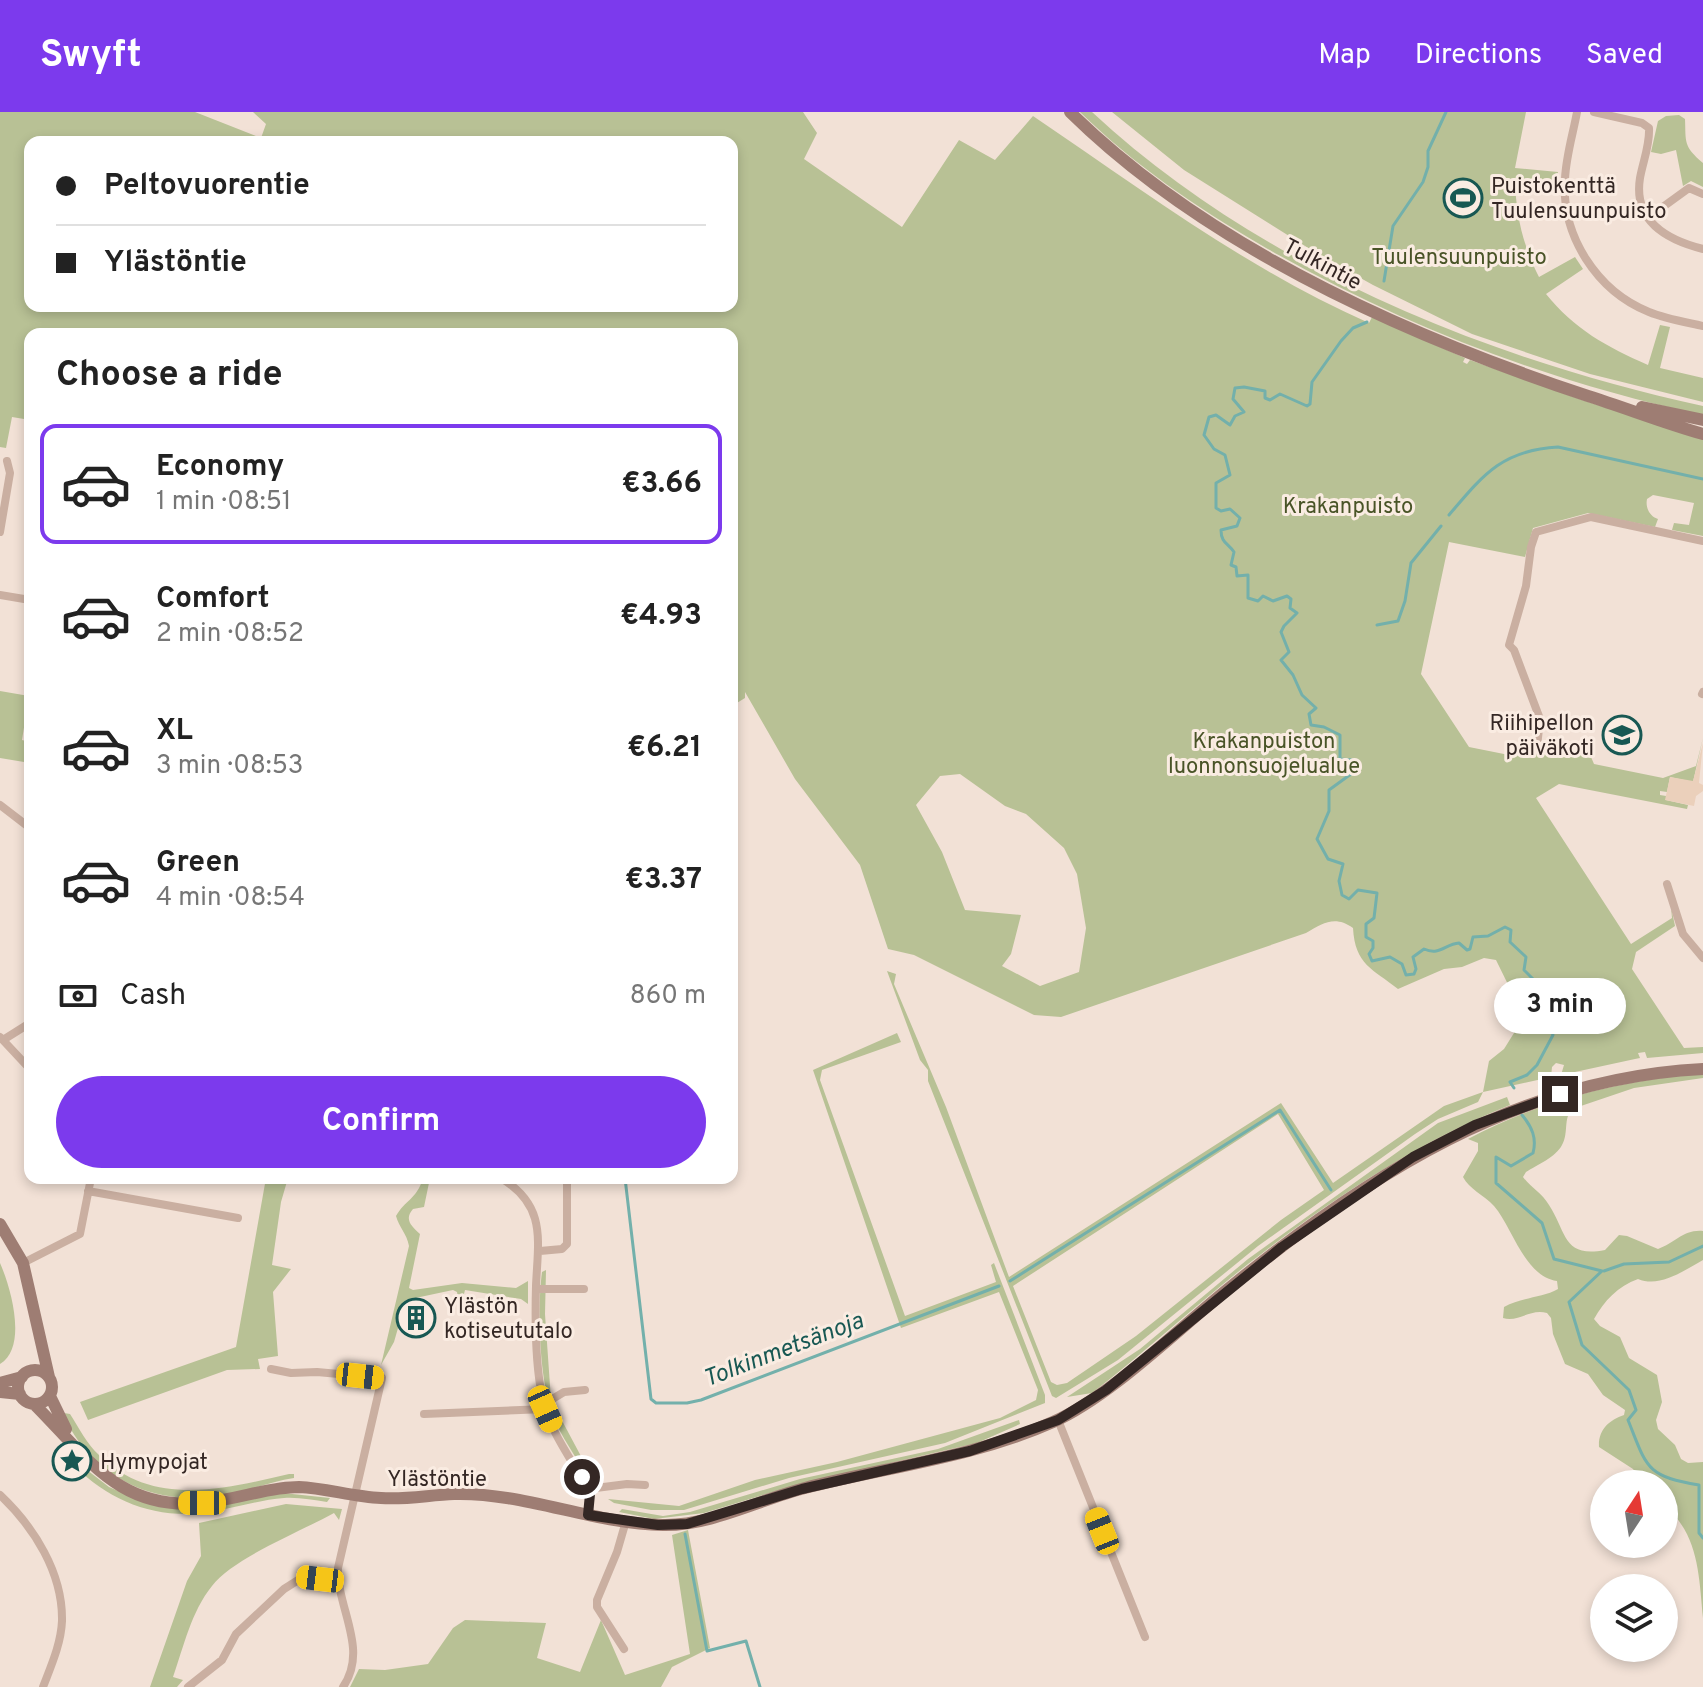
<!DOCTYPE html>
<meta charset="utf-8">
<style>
body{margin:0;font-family:Overpass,sans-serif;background:#f2f2f2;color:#222;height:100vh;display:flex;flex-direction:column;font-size:30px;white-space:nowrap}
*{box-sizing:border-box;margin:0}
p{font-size:26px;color:#767676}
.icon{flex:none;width:44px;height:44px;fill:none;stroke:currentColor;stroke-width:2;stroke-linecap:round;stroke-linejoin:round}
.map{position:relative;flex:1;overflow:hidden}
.side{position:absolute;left:24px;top:216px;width:714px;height:856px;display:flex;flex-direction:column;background:#fff;border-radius:16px;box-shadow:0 4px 12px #0003}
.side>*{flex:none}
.banner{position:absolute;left:24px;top:24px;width:714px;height:176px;border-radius:16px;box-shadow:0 4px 12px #0003;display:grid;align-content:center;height:176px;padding:0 32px;background:#fff}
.needle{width:52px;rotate:12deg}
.tools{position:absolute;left:1590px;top:1358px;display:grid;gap:16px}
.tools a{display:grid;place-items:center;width:88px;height:88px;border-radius:50%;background:#fff;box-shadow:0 4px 12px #0003;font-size:40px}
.end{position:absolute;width:36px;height:36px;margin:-18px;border:10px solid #342724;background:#fff;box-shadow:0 0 0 4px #fff}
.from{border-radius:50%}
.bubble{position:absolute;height:56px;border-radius:28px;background:#fff;box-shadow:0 4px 12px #0003;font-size:26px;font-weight:700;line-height:56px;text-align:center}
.car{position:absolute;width:24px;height:48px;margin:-24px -12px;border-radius:10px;box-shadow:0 0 6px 2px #0007;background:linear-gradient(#f5c518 24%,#345 0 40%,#f5c518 0 76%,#345 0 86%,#f5c518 0)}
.banner b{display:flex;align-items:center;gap:28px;height:76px;font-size:30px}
.banner b+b{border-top:2px solid #e0e0e0}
.banner i{width:20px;height:20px;background:#222}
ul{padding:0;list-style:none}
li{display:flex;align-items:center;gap:24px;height:120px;margin:0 16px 12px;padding:0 16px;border:4px solid transparent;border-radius:16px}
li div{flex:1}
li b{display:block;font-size:30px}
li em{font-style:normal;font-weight:700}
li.selected{border-color:#7c3aed}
li>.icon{width:72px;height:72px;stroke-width:1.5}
h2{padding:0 32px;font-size:36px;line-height:96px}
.pay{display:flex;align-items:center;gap:20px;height:88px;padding:0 32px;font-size:30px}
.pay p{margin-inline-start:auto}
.action{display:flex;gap:16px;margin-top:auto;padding:16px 32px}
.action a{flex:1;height:92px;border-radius:48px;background:#7c3aed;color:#fff;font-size:32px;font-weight:700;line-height:92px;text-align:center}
header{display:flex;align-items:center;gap:48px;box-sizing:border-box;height:112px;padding:0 40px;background:#7c3aed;color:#fff}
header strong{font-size:38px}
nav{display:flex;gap:44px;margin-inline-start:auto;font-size:28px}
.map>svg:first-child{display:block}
</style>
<header>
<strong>Swyft</strong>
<nav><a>Map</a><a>Directions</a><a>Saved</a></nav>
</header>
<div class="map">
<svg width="1703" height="1575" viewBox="0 0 1703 1575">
<rect width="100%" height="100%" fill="#f2e1d6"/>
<path fill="#b8c195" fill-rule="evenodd" d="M0,0H195L261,26L266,12L253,0H803L817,21L804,47L902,115L959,28L995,48L1033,4C1142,78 1249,158 1369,211L1372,205L1465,246L1463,250L1467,252L1470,248L1582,288L1703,326V424L1672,418L1674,411L1689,413L1694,391L1653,383L1647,387C1645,397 1651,405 1658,407L1655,415L1588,401L1533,416L1525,445L1449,430L1421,562L1469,635L1514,644L1532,633L1539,634L1591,645L1594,652L1663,666L1696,654L1703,626L1693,670L1670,665L1667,680L1660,679V683L1666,684V688L1688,693L1687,697L1559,672L1536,686L1631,832L1672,806L1671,795L1675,814L1636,840L1632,857L1684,936L1703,935V941L1647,946L1645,940L1638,941L1640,946L1635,947L1561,963L1564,953L1556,951L1552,955L1551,965L1483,980L1478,990L1438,1007L1415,1022L1258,1134L1118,1248L1056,1286L1052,1284L928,969V958L920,948L887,859L896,862L894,872L946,995L1009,1165L1281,991L1333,1071L1444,994L1483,980L1489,949L1504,937L1524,905L1496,848L1484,846L1462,855L1444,857L1398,877C1373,857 1355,853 1353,816C1335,803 1323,811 1306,821L1061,905L1034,903L914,843L888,837L860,753L795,667L745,580V586L732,594V222H30V308L12,305L6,336L0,335ZM30,30H732V194H30ZM960,662L1005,694L1026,702L1064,736L1077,762L1086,816L1079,860L1040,874L1002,854L1011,842L1021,803L965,798L942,740L916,693L940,664ZM1278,1002L1324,1078L1281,1108L1136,1224L1067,1271L1057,1273L1051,1270L1013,1174Z
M1080,0H1092C1256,153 1486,247 1703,294V303C1546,269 1400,213 1261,133C1196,95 1134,53 1080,0Z
M1112,0H1526L1515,56L1558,60L1557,70L1515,69C1516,103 1523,134 1539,165L1575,145L1583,157L1546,182C1574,217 1607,235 1648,253L1660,213L1670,215L1660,256L1703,266V290L1590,262L1472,222L1373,173L1321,144L1184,58Z
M1679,3L1685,7C1686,30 1683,34 1703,51V75L1691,69L1683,74L1676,38L1661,42L1651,40L1658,9L1666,4Z
M0,579L29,584L22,628L30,630V651L0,646Z
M897,921L901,930L822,958L820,968L905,1204L996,1170L991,1153L994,1151L1045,1283V1291L945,1331L789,1366L684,1398H651L614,1391L608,1387L679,1394L755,1368L837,1350L1000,1306L1036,1288L1038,1278L999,1180L901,1216L813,958Z
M1703,962V966L1634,976L1572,997C1563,1007 1569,1021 1562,1033C1556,1045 1537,1053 1526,1060L1523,1065C1531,1076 1542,1081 1549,1093C1567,1121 1563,1146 1605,1138L1619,1123L1627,1124L1658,1137C1675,1131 1684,1117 1703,1119V1148C1683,1159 1660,1176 1638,1167C1618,1174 1604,1189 1594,1207L1600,1214L1620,1225L1629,1246L1657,1263L1662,1290L1656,1308L1658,1317L1675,1333L1681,1347L1688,1351L1703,1350V1506C1699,1465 1699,1421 1664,1394V1372H1643L1633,1357L1599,1335C1598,1318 1609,1308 1624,1303L1625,1298L1603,1283L1588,1262L1565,1252L1553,1222L1551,1206L1547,1201C1530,1196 1518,1211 1503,1206L1504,1195C1522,1185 1542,1186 1558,1177L1557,1169C1524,1164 1513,1116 1494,1094C1484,1083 1469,1077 1463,1065L1478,1039V1031L1468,1027C1539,989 1622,967 1703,962Z
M1507,985L1510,993C1415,1031 1328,1090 1248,1152C1195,1194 1145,1240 1092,1281L1067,1285L1140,1237L1248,1147L1438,1011Z
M266,1066H288L281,1090L272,1153L291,1157L273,1180L278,1244L258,1247L260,1257L227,1258L88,1308L80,1290L236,1235Z
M423,1066H430L424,1095L413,1097C404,1107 411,1114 420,1122L409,1176L413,1178L462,1171L516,1176L528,1169V1192L521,1187L465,1178L462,1190H459L457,1180L453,1178L406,1188L394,1230L381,1253L409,1134C407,1122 399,1115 396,1104C405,1088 417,1087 423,1066Z
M0,1151C11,1176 28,1235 0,1252Z
M546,1158L545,1202L551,1288L599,1378L596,1379C583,1355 566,1333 555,1309C539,1274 537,1198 542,1160Z
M64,1301L70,1302C79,1316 87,1332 99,1343C152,1396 225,1377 289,1362H294V1366C274,1369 254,1377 233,1381C178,1393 130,1383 90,1343C78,1331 70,1315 61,1302Z
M1019,1308L1020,1312L977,1331L799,1372L704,1401L654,1407L619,1400L622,1397L663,1404L690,1400L800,1367L938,1337Z
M78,1351L109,1375L149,1392L283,1381L330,1386L327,1390C313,1388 298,1385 284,1386C259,1388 235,1396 210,1400C159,1408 111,1391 75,1354Z
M286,1392L342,1397L339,1408L334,1401C302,1419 233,1446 212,1474C191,1500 184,1534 173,1565L183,1568L177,1575H150L187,1469L201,1444L199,1411Z
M688,1418L710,1536L672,1555L661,1575H350L359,1557L385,1558L428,1552L453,1516L465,1508L546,1511L537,1546L580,1560L601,1508L625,1563L690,1542L672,1423Z"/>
<path fill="#ebd0bb" d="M1703,631L1699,671L1703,673V679L1696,684L1694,694L1665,688L1670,665L1693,669Z"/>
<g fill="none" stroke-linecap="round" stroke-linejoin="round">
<path stroke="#73b0ab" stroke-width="3" d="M1384,169L1393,114L1423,70L1428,55V39L1446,0
M1367,210L1353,216L1341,229L1312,270L1310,292L1307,294L1280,282L1270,288L1265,286V279L1244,275L1235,276L1233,287L1244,300L1235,304L1230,313L1216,303L1209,305L1204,323L1214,337L1225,343L1230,363L1216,371V396L1221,399L1230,397L1240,406L1237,414L1221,418C1221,431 1228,431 1234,440L1231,453L1236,455L1237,464L1248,463V486L1258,489L1263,484L1273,489L1287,484L1291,487L1290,496L1297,501L1284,514L1281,520L1289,540L1281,548L1293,563L1302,583L1316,596L1309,602L1311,613L1324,615L1340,623V647L1353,648L1351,662L1329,678V699L1317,727L1328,747L1343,752L1339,769L1342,783L1349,787L1358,778L1377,781L1374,806L1366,812V825L1373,829V836L1369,842L1372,849L1390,845L1402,852L1406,863L1414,862L1416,857L1413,845L1424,837C1440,844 1445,832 1459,831L1467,838L1470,837L1473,825L1488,824L1505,815L1511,818L1510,830L1526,845L1524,858L1534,868L1544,890L1547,899L1543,914L1551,918L1553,923L1537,953L1527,963L1510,970L1514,976
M1449,403C1483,363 1502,338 1558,335L1703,367
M1377,513L1398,509L1405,489L1411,451L1441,414
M1522,1003C1532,1015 1537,1026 1533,1041L1511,1054L1496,1045V1071L1542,1111L1554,1147L1602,1159L1569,1190L1582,1233L1629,1278L1636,1298L1628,1308C1647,1355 1645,1364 1699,1373V1421L1703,1426
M625,1066L651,1287L656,1291H687L701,1288L999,1174
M1604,1159L1624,1152L1669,1150L1703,1134
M1010,1169L1280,998L1331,1078
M685,1422L707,1539L746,1529L760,1575"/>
<path stroke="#caafa1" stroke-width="8" d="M1577,0C1573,22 1566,44 1565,67C1561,124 1597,179 1649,200C1666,207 1685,210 1703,214
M1594,0L1642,11L1649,16C1650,33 1643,49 1640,66C1633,109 1667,128 1703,137
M1649,105L1689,76L1703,82
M0,420L10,361L7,349
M0,483L30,488
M1702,582L1703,580
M1537,635L1540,607L1514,538L1509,533L1526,474L1531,435L1536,420L1591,405L1703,429
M0,693L30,716
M1667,772L1683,822L1703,846
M0,925L30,957
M3,928L30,911
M501,1066C547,1094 538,1128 536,1174C535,1209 535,1250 542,1284C548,1317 572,1348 588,1377L590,1382L588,1403
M88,1079L238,1106
M540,1139L562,1137L567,1132V1066
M23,1151L80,1122L91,1066
M536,1177H584
M271,1257L291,1261L317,1260L382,1266L338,1456C337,1497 369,1537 343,1575
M544,1292L564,1280L585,1278
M424,1302L545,1297
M1058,1308L1145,1525
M588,1377L627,1372L645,1373
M0,1383C34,1415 63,1461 62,1509C61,1532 51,1554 43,1575
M624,1537L597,1495V1488L617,1440L626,1409
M188,1575L222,1548L236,1522L284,1477L303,1465L338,1469"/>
<path stroke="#9e7d73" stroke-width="12" d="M1070,0C1207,135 1407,224 1588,284C1626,296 1664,311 1703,322
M1642,295L1703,308
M0,1112L23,1151L49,1265
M18 1275a17 17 0 1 1 34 0a17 17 0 1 1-34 0Z
M0,1271L22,1265
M0,1280L20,1282
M50,1284L66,1317
M34,1292C88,1346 121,1402 208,1390C239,1387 268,1375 299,1375C326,1376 353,1385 381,1386C405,1388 429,1383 454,1382C524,1380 593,1412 663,1413C711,1414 758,1388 805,1376C887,1355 975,1345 1053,1310C1111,1284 1177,1218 1228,1177C1367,1063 1519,966 1703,957"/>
</g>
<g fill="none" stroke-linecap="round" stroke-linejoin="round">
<path stroke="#342724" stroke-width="10" d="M582,1365L590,1382L588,1403L658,1413L687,1412L802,1377L970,1339L1058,1308L1106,1278L1282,1135L1413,1045L1475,1013L1560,982"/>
</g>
<defs>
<g id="stadium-ring" transform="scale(2)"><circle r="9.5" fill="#faece2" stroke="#185853" stroke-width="1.5"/><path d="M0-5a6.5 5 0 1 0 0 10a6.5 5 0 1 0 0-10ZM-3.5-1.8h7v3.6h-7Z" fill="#185853"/></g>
<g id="school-ring" transform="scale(2)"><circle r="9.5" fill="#faece2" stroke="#185853" stroke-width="1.5"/><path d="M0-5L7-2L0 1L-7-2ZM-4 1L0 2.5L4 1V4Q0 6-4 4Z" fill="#185853"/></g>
<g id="building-ring" transform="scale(2)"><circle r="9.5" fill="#faece2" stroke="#185853" stroke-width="1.5"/><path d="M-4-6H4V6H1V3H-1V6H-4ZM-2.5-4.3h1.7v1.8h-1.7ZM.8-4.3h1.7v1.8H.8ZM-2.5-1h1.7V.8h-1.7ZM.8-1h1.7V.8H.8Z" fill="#185853"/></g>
<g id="sight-ring" transform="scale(2)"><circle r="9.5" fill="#faece2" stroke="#185853" stroke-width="1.5"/><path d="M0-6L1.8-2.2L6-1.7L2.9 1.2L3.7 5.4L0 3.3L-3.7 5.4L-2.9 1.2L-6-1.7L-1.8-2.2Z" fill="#185853"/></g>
</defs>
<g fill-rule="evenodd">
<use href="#stadium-ring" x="1463" y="86"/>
<use href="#school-ring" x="1622" y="623"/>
<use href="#building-ring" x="416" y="1206"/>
<use href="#sight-ring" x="72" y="1349"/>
</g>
<g text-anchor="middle" stroke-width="6" stroke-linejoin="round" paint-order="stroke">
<g font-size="22" fill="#342724" stroke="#faece2" text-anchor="start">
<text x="1491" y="81">Puistokenttä<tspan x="1491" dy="25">Tuulensuunpuisto</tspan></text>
<text x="1594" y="618" text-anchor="end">Riihipellon<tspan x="1594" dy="25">päiväkoti</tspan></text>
<text x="444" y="1201">Ylästön<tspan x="444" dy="25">kotiseututalo</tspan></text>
<text x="100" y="1357">Hymypojat</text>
</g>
<g font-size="22" fill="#495427" stroke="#faece2">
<text x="1459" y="152">Tuulensuunpuisto</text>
<text x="1348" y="401">Krakanpuisto</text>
<text x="1264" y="636">Krakanpuiston<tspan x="1264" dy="25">luonnonsuojelualue</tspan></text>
</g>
<g font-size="22" fill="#342724" stroke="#faece2">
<text transform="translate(1323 151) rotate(28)" y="8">Tulkintie</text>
<text x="437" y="1374">Ylästöntie</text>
</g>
<g font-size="24" font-style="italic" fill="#185853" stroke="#faece2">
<text transform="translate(783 1237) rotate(-21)" y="8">Tolkinmetsänoja</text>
</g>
</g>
</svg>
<div class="tools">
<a><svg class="needle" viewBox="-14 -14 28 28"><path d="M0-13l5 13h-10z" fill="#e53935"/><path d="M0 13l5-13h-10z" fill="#767676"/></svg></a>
<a><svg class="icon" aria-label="layers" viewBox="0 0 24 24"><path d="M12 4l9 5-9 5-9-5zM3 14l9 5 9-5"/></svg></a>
</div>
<i class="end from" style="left:582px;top:1365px"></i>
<i class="end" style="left:1560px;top:982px"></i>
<div class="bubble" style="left:1494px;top:866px;width:132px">3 min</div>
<i class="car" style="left:360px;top:1264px;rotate:96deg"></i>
<i class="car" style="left:545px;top:1297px;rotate:156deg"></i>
<i class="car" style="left:202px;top:1391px;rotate:270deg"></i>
<i class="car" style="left:1102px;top:1419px;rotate:338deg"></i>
<i class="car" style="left:320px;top:1467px;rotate:277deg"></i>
<div class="banner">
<b><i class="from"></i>Peltovuorentie</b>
<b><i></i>Ylästöntie</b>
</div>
<section class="side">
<h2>Choose a ride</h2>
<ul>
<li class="selected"><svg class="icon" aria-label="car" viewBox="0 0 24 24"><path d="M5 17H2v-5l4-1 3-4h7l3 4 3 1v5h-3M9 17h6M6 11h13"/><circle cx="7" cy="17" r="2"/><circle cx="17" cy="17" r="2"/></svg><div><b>Economy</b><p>1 min · 08:51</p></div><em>€3.66</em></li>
<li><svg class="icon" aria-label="car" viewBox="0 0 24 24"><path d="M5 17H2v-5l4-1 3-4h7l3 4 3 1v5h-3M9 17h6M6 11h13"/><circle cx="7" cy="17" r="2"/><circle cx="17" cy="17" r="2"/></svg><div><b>Comfort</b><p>2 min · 08:52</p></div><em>€4.93</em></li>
<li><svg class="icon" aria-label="car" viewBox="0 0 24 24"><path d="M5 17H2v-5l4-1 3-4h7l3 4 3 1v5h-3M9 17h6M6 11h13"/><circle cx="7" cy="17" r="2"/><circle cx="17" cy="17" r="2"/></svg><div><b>XL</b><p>3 min · 08:53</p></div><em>€6.21</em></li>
<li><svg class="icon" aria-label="car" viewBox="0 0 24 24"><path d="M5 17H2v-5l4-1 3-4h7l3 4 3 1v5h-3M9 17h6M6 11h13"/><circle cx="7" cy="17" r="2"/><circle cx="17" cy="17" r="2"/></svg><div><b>Green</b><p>4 min · 08:54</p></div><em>€3.37</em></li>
</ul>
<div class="pay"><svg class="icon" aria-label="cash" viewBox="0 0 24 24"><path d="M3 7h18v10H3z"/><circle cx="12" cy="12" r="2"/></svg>Cash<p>860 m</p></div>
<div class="action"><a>Confirm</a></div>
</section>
</div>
